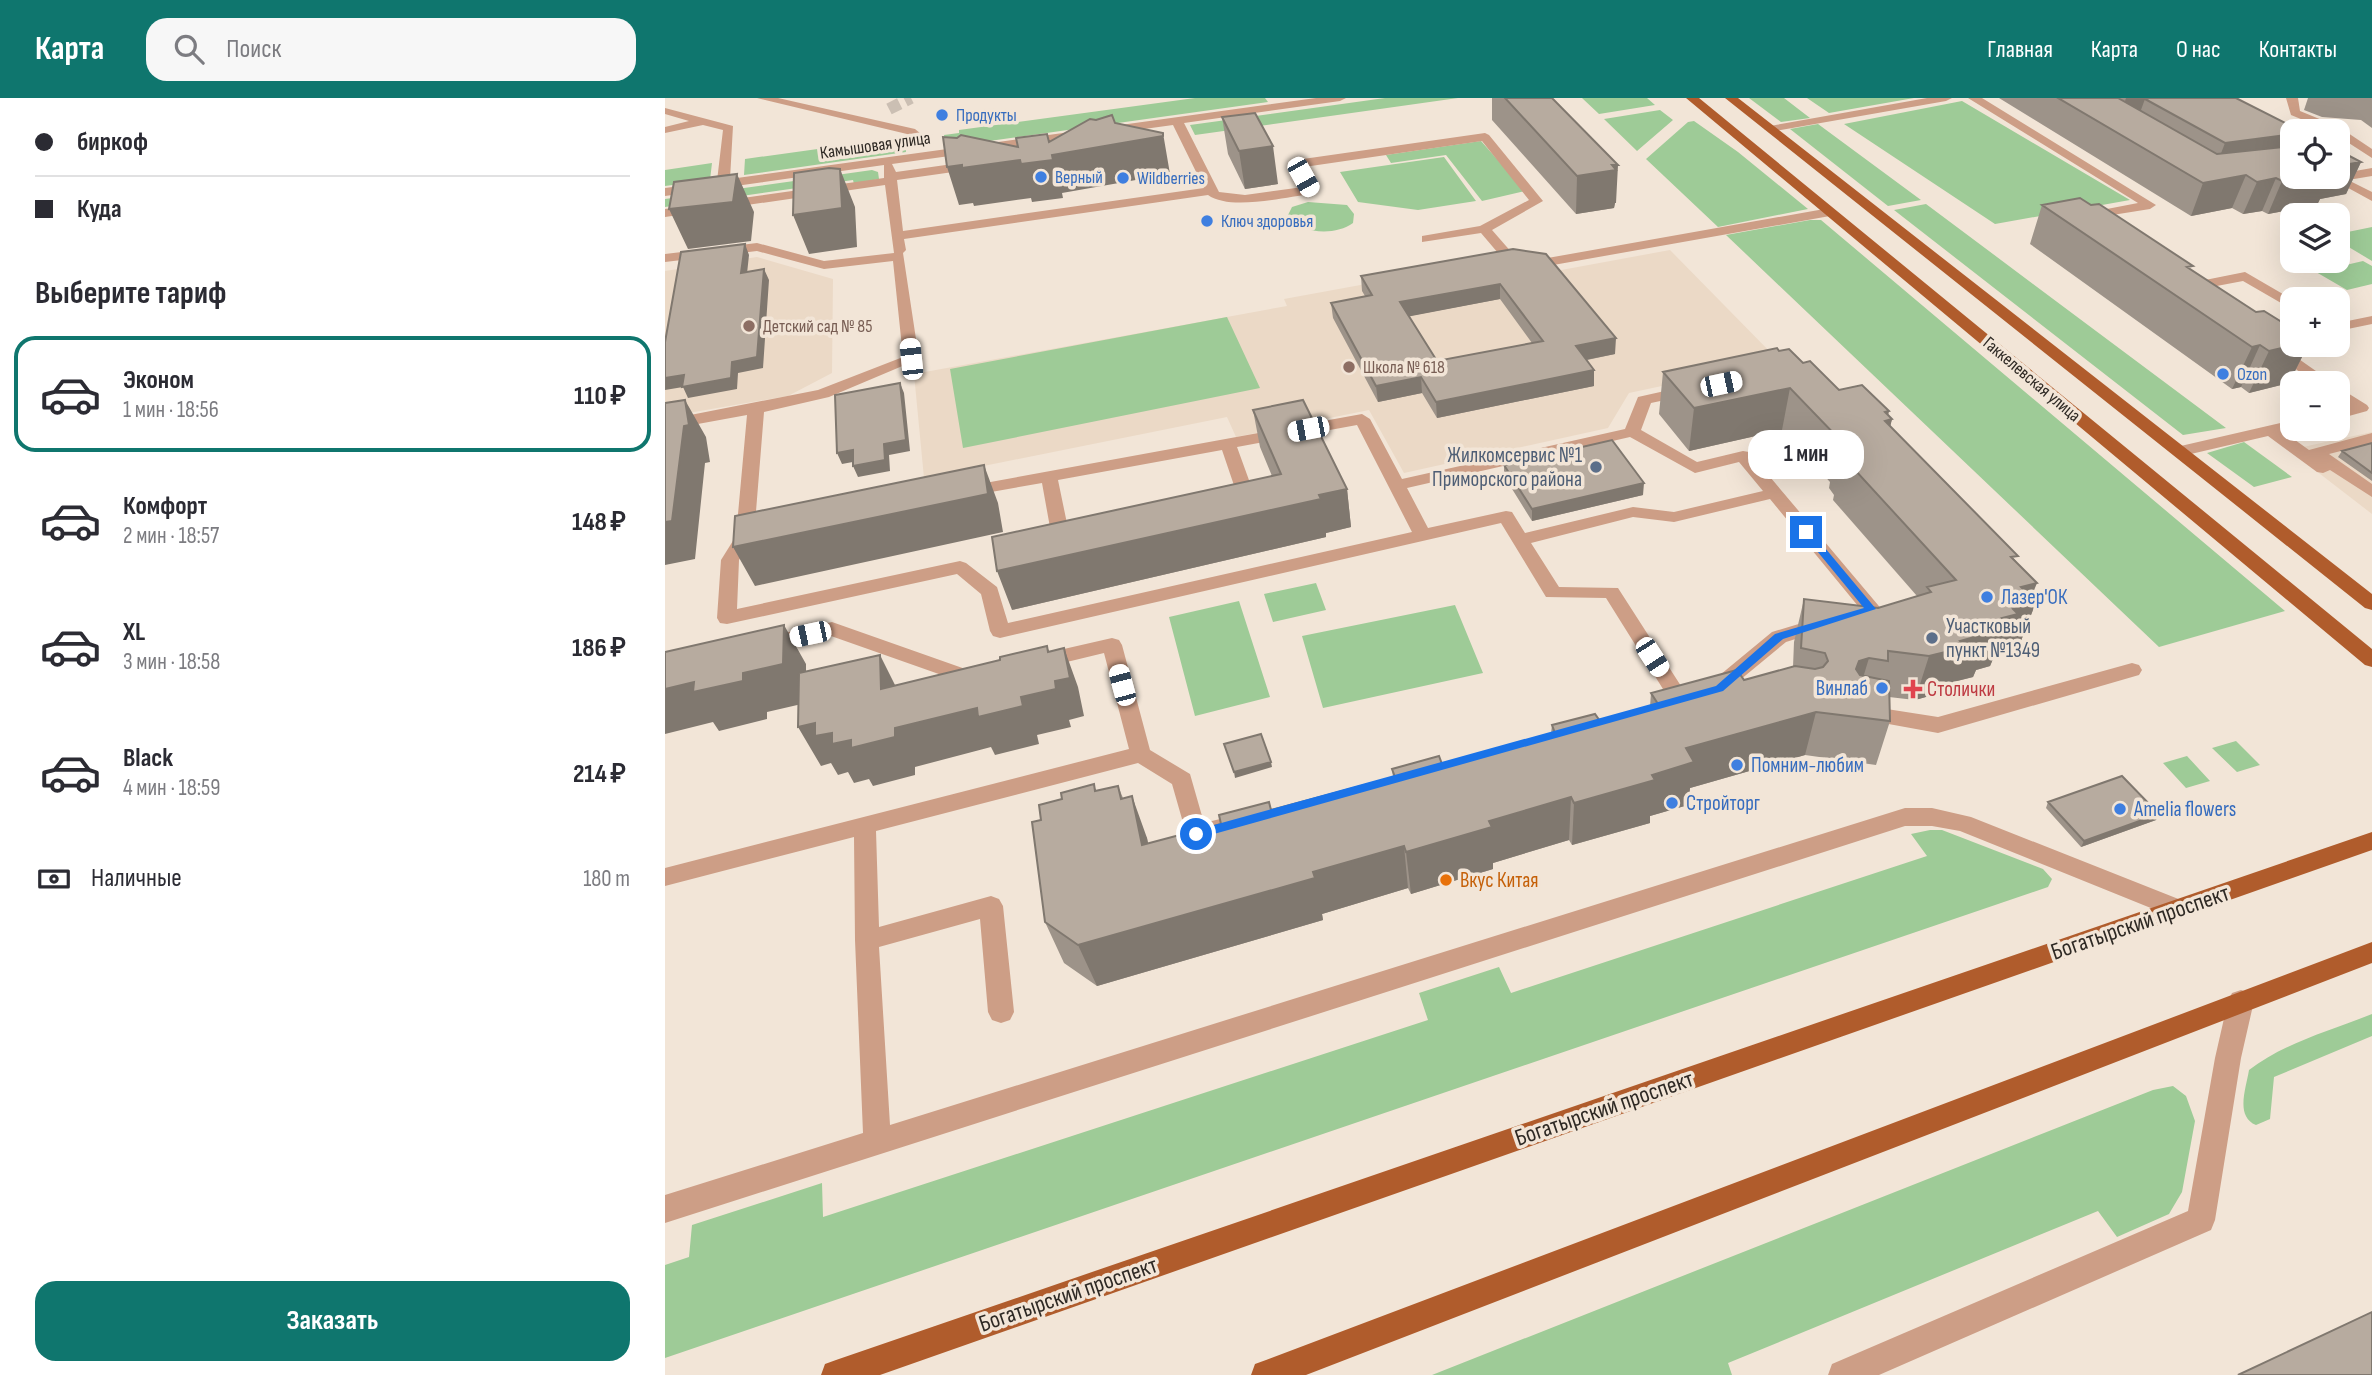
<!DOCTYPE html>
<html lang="ru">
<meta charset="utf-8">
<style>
body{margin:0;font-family:"Sofia Sans Condensed",sans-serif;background:#f7f7f7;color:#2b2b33;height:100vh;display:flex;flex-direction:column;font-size:26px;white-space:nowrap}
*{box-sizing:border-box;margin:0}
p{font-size:23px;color:#7c7c81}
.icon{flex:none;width:38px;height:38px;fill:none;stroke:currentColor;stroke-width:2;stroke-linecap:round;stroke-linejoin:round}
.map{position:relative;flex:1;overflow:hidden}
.details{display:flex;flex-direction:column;background:#fff;width:665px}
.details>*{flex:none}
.hud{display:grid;align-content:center;height:154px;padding:0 35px;background:#fff}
.controls{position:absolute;left:1615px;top:21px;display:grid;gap:14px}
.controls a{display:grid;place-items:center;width:70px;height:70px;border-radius:14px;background:#fff;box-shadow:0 7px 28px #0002;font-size:35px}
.end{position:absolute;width:32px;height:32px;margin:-16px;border:9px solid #1a73e8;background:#fff;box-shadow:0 0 0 4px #fff}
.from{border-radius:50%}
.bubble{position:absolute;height:49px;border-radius:21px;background:#fff;box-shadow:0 7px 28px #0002;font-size:23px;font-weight:700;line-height:49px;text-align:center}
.car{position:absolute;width:21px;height:42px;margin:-21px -10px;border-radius:9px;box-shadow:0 0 5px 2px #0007;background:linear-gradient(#fff 24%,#345 0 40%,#fff 0 76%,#345 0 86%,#fff 0)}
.hud b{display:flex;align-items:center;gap:24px;height:66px;font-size:26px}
.hud b+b{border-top:2px solid #e1e1e2}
.hud i{width:18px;height:18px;background:#2b2b33}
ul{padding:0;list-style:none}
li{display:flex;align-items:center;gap:21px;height:116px;margin:0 14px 10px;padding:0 21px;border:4px solid transparent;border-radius:21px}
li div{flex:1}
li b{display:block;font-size:26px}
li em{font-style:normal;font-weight:700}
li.on{border-color:#0f766e}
li>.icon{width:63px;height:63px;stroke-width:1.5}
h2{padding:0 35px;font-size:32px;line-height:84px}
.pay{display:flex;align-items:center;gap:18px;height:77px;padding:0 35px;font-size:26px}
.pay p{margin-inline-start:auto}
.cta{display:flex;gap:14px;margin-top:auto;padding:14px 35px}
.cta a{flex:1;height:80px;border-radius:21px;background:#0f766e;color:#fff;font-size:28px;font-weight:700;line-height:80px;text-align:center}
header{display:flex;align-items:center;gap:42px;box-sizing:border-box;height:98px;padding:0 35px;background:#0f766e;color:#fff}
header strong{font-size:33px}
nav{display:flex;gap:38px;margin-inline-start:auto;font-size:24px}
.search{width:490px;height:63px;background:#f7f7f7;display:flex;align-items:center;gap:18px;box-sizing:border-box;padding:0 24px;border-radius:21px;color:#7c7c81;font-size:26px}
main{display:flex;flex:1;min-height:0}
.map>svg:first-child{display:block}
</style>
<header>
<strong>Карта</strong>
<div class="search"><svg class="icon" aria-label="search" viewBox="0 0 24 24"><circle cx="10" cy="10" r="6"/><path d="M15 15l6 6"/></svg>Поиск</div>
<nav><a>Главная</a><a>Карта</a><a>О нас</a><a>Контакты</a></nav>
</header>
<main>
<section class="details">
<div class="hud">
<b><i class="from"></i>биркоф</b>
<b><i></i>Куда</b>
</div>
<h2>Выберите тариф</h2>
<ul>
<li class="on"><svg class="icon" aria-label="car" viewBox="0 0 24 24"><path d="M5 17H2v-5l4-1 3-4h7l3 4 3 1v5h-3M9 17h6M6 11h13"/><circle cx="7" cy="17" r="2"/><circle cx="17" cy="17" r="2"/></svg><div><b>Эконом</b><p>1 мин · 18:56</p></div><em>110 ₽</em></li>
<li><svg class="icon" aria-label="car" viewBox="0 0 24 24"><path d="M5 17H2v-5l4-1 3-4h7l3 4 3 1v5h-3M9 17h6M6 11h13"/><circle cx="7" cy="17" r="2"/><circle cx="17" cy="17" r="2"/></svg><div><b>Комфорт</b><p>2 мин · 18:57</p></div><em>148 ₽</em></li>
<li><svg class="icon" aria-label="car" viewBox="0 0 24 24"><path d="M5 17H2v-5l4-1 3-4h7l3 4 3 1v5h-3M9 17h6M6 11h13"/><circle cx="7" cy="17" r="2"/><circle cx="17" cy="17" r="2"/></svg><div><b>XL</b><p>3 мин · 18:58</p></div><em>186 ₽</em></li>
<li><svg class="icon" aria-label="car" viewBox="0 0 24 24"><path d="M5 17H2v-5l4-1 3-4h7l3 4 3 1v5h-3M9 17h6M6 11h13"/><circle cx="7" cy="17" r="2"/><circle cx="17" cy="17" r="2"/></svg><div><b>Black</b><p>4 мин · 18:59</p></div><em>214 ₽</em></li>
</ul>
<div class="pay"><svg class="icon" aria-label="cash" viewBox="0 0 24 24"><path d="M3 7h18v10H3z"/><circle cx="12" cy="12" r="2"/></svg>Наличные<p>180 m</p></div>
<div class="cta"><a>Заказать</a></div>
</section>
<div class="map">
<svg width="1707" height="1277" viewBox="0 0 1707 1277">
<rect width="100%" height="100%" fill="#f2e5d7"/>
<path fill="#ebd9c6" d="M1005,152L1114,263L964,295L943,330L739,375L704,312L571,339L562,319L259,380L249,276L622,208L619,201L832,162L880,175Z
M92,159L168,181L167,275L123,298L0,319V173Z
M1707,334V416L1624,352Z"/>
<path fill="#9ecb97" d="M530,0H600L603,4L281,49L279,37L294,35V32Z
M720,0H793L530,37L525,27Z
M917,0H982L990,7L934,16Z
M1084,0H1119L1145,20L1116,24Z
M1142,0H1249L1164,15Z
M1297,3L1465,102L1330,126L1179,26Z
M995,12L1008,22L972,53L939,21Z
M1029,23L1073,54L1143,111L1053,129L981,61L1023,24Z
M1153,26L1256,102L1223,108L1125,31Z
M239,39L241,54L79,77L80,61Z
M816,43L860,93L817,103L781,57L726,65L721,57Z
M779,59L811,103L753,112L693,104L675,74Z
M47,65L45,82L0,88V72Z
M207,72L213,74L214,81L189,86L188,82L0,109V101Z
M643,104L682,107L689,116L688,125C670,138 637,136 622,119L627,109Z
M1261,106L1561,330L1518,337L1229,112Z
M1145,122H1156L1620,513L1494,549L1061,137Z
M1707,129V163L1682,148L1673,150V136Z
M1698,163L1707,168V186L1682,192L1651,174Z
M562,219L595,290L298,350L285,271Z
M1579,344L1627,379L1589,389L1542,355Z
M651,485L661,512L608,524L599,496Z
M574,503L605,599L530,618L504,519Z
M790,507L818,575L658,610L637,538Z
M1571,643L1595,667L1572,674L1547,650Z
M1522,658L1545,683L1521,690L1498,665Z
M1265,732H1277L1378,771L1387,781L1383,789L0,1260V1167L24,1159L27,1127L157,1085L158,1119L763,922L754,895L834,869L846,895L1262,758L1246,736Z
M1707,916V938L1609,979L1605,1021L1591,1027C1570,1018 1581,991 1584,972C1619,945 1667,932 1707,916Z
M1508,988L1521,998L1530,1023L1517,1094L1504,1116L1452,1139L1433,1113L1063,1265L1067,1277H767L1488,992Z"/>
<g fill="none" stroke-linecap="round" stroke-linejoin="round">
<path stroke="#cbbfb3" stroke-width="12" stroke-dasharray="12 6" stroke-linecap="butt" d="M224,11L246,0"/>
<path fill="#cd9e86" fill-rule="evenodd" d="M92,0H113L250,31L256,36L257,47L247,50L242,36Z
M651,0H681L675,3L519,25L554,94L580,97L638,89L625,66L631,62L820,35L824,37L878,103L827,132L848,156L877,161L1165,110L1171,114L1165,118L877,169L839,162L816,135L757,144V138L815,128L864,102L817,43L639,69L652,92L646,96C620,99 565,113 543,97L239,141L241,152L238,155L254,261L164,299L99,314L89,438L74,462L72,511L295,463L301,465L332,489L343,525L747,434L692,327L572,349L593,407L581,413L572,408L575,405L557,352L393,382L405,440L411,445L408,449L397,452L388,446L377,385L298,399L289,394L298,389L697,316L705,321L737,381L960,331L973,299L1022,288L1028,290L1030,293L1028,296L986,305L976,332L1032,364L1078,353L1084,354L1213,507L1216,511L1213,515L1121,544L1058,596H1044L1041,591L1044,586L1107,534L1193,508L1105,401L1009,424L968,419L866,445L894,489L953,490L1025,602L1022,607L1015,609L1008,607L941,500L881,499L836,425L335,540L328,538L325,533L316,496L292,476L62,526L55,525L52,520L56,462L71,438L82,317L0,332V322L153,292L238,259L228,163L159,171L92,153L0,164V156L92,145L159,163L229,155L220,87L0,119V111L219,80V67L0,98V90L52,83L58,32L38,27L0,35V29L24,23L0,16V10L68,28L65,81ZM508,27L539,90L238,133L232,82L309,71L315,67L309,63L231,74L227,66ZM965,339L1030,375L1074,364L1098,393L1009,414L968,409L860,435L847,414L841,413L763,430L742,390Z
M1262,0H1287L1281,3L1105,34L1099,31L1105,28Z
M1303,0H1317L1491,107L1485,111L1416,122V116L1473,105Z
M1621,0H1633L1635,13L1674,29L1707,51V60L1673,38V33H1665L1626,17Z
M1707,70V78L1683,82L1707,94V103L1665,80L1673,79V76Z
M1580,174L1628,202V212L1578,183L1520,194L1513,190L1520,186Z
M1707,218V226L1673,233V225Z
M1628,235V244L1614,247L1668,285H1650L1595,245L1597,242Z
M1673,289L1702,307L1704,310L1702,313L1673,321V311L1683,308L1673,301Z
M1628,322V331H1632L1619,334L1644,352L1707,335V345L1664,356L1707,386V399L1665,372L1658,375L1652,374L1603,338L1513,359L1505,354L1507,350Z
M167,524L306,573L315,570L322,572L325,577L322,582L305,587L166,538L101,553L94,551L91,546L94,541Z
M447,540L454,542L457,547L485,652L525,676L539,725L555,721L563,724L566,730L563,736C550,740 536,746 523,742L507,686L473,665L211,733L214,829L326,798L334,801L338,808L349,914L345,922L336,925L327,922L323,914L315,821L214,849L225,1027L1240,710H1267L1306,719L1521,804L1525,811L1521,818L1513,821L1295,733L1267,728H1240L0,1125V1097L198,1035L190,842L189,739L0,788V770L464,651L439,555L377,570L370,568L367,563L370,558L377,556Z
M1467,565L1474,567L1477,572L1474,577L1273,635L1196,621L1189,619L1186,614L1189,609L1196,607L1273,619Z
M1576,892L1585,895L1589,903L1576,960L1550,1122L1546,1132L1214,1277H1163L1167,1266L1523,1113L1550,960L1563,903L1567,895Z"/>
<path fill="#b05c2c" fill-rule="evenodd" d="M1021,0H1034L1707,551V569L1700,567Z
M1060,0H1073L1707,496V512L1700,510Z
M1707,734V752L215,1277H156L160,1266L171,1262Z
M1707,844V865L641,1277H586L590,1266L601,1262Z"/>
</g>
<path fill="#9d9389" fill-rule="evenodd" d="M827,0H887L951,105H950L949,110L911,116L827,22Z
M1334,0H1571L1628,33V79L1696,64L1681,96L1655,101L1652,107L1603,116L1597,113L1578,116L1567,110L1526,118Z
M1643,0H1707V30L1696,22L1657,19L1639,12Z
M557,19L613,86L580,91L563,56Z
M1377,107L1526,172L1628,247H1643L1624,285L1584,295L1576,289L1567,291L1365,146Z
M848,151L950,256L922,262L929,288L772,320L757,295L713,304L668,220L666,205L700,198L697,193L696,178ZM835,201L867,245L772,263L744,218Z
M1114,253L1138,265L1174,292L1223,317L1227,321L1225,328L1351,463L1366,499L1371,504L1354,548L1339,552L1336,559L1328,561L1325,568L1311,572L1308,579L1288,584L1286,592L1250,602L1224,599L1225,623L1211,667L1140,657L1025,690L1023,707L985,718V725L907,747L904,742L828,765V771L746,796L743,790L657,816L658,822L432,888L399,865L380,824L376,722L397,701L429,686L431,693L453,688L458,700L482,740L483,746L728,679L727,671L777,666L886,636L887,627L935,623L985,609L986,595L1079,582L1128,569L1129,544L1139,501L1213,510L1252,498L1168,402L1169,397L1164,390L1165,384L1117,332L1024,353L994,316L998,274Z
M588,312L682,391L686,429L661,435V439L347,512L607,378L595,349Z
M1707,345V383L1673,359L1677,353Z
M839,367L978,397L867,423L839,378Z
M1383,704L1491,722L1416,749L1381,710Z"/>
<path fill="#80786f" d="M1461,0H1519L1480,1L1473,20L1454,22Z
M498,35L505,76L397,95L398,100L367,104L366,100L309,108L308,105L294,107L282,69L387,57Z
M1628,36V59L1548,76L1560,45Z
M608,48L613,86L580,91L574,53Z
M1696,64L1681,96L1655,101L1652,107L1603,116L1617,83L1643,79H1673V68Z
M947,67H953L951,105H950L949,110L911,116L912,78Z
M175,71L190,109L192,149L144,156L128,117Z
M72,76L89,114L86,143L23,151L4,111Z
M1581,77L1567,110L1526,118L1538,85Z
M1611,80L1597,113L1578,116L1592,84Z
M80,146L84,157L81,185L76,175Z
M99,171L104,182L98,270L73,275L72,291L23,300L18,289L0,292V280L67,264Z
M835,186V201L736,220L735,204Z
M951,240L950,256L910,264L911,248Z
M1595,247L1576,289L1567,291L1587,249Z
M1630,247H1643L1624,285L1584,295L1604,253Z
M929,272V288L772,320L771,304Z
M756,279L757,295L713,304L711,288Z
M235,285L239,295L245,353L224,357L225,373L193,379L188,368L219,346Z
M1125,290L1117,332L1024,353L1029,310Z
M20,302L41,339L45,364L40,365L30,461L0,467V424Z
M1224,313L1222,323L1227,321L1217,364L1220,314Z
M188,352L193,363L177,366L172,355Z
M319,367L333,405L338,434L90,488L68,449Z
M979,385L978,397L867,423V411Z
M682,391L686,429L661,435V439L347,512L332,473Z
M1372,485L1363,507L1371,504L1354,548L1339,552L1336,559L1328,561L1325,568L1311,572L1308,579L1288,584L1286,592L1250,602L1264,558L1320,530L1337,520L1356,489Z
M119,527L141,566V605L102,614V621L54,633L48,624L0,636V591L29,584L78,575Z
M382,548L394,582L399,550L413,589L419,618L404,622L406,629L372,637L374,646L330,657L326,649L250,669V677L208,688L204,681L189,685L183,674L173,677L166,665L156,668L133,629L216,591L215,557L234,595L356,599L383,554Z
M1204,560L1191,603V571L1194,563Z
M1151,614L1140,657L1025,690L1023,707L985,718V725L907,747L909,705L987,677L1021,650Z
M606,664L607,669L570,680L569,674Z
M467,698L482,740L492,789L477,747Z
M906,699L904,742L828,765V771L746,796L741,754L824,723Z
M1494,716L1491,722L1416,749L1419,743Z
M739,748L743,790L657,816L658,822L432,888L413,847L648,774Z"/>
<path fill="#b7ab9f" stroke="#80786f" stroke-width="2" fill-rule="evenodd" d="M840,0H887L953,67H947L951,72L912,78Z
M1393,0H1453L1552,56L1628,48V79H1643L1617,83L1611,80L1592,84L1581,77L1538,85Z
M1484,0H1571L1636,33H1628V36L1560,45L1480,1Z
M590,15L608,48L574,53L557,19Z
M447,17L450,25L498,35V38L387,57L388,62L356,66L355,62L297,70V67L282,69L278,39L292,40L296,37L353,49L351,40L382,36L384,44L425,21L431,22Z
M1673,52L1696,64L1673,68Z
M164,70L175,71L177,110L128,117L129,75Z
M72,76L68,104L4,111L9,84Z
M1415,100L1426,107L1434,106L1528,168L1522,169L1591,214L1599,213L1628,231V247H1630L1604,253L1595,247L1587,249L1377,107Z
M80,146L76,175L99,171L92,259L67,264L66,280L17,289L19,277L0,280V244L16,154Z
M848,151L881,156L951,240L911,248L929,272L771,304L756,279L711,288L666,205L707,197L696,178ZM835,186L878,243L772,263L735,204Z
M1112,250L1114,253L1124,251L1138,265L1145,263L1174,292L1197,287L1224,313L1220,314L1227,321L1220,323L1353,458L1346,459L1372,485L1356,489L1371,504L1348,511L1353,516L1337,520L1342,525L1320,530L1324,535L1295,543L1301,549L1264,558L1223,553V563L1204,560L1194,563L1191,571L1195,577L1224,583L1225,623L1151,614L1021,650L1029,664L987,677L990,682L909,705L906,699L824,723L827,729L741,754L739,748L648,774L650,780L413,847L380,824L367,724L376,722L374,707L397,701L396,695L429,686L430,693L453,688L456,701L467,698L477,747L556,726L554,717L604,704L606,712L730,679L727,671L774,658L777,666L890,635L887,627L930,616L935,623L993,606L986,595L1031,583L1072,572L1079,582L1130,568L1150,571L1158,569L1163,563L1160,555L1136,550L1139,501L1213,510L1266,494L1262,489L1291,482L1178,359L1183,358L1173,348L1179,346L1125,290L1029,310L998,274Z
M235,285L241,342L219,346L220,362L188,368V352L172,355L170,297Z
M20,302L24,327L19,328L7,423L0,424V305Z
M638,302L682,391L654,397L656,401L332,473L327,439L616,376L588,312Z
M947,342L979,385L867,411L839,367Z
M1707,345V375L1677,353Z
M319,367L323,396L68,449L70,418Z
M119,527L118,566L78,575V583L28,594L29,584L0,591V554Z
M382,548L383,554L399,550L405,580L390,583L391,591L356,599L358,608L313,619L312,610L230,630V639L186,650V642L167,646V635L150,638V625L133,629L134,575L215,557L216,591L335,562V559Z
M596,636L606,664L569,674L559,646Z
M1457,678L1494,716L1419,743L1383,704Z
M1707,1214V1277H1573Z"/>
<path fill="#1a73e8" d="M1138,432H1145L1211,511L1118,541L1058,593L531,741L525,736L531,732L1051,588L1110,536L1199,510L1138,436Z"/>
<g fill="#3f7fe0" stroke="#f2e5d7" stroke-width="2.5">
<circle cx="277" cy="17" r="7"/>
<circle cx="376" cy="79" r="7"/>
<circle cx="458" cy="80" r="7"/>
<circle cx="542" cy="123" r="7"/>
<circle cx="1558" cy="276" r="7"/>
<circle cx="1322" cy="499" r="7"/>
<circle cx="1217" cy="590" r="7"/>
<circle cx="1072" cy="667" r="7"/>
<circle cx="1007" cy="705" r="7"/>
<circle cx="1455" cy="711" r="7"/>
</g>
<g fill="#8d6e63" stroke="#f2e5d7" stroke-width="2.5">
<circle cx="84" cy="228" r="7"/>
<circle cx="684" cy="269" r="7"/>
</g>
<g fill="#5c6f8a" stroke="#f2e5d7" stroke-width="2.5">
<circle cx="931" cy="369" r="7"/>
<circle cx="1267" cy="540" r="7"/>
</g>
<path fill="#e0444e" stroke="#f2e5d7" stroke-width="2.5" d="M1244.5 580.5h7v7h7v7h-7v7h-7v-7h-7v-7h7z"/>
<circle fill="#e8710a" stroke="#f2e5d7" stroke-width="2.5" cx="781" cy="782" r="7"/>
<g text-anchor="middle" stroke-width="7" stroke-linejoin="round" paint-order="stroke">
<g font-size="18" fill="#366cbe" stroke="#f2e5d7" text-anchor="start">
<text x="291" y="23">Продукты</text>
<text x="390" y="85">Верный</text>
<text x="472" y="86">Wildberries</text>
<text x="556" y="129">Ключ здоровья</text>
<text x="1572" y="282">Ozon</text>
</g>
<g font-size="18" fill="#2e2924" stroke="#f2e5d7">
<text transform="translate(210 47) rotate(-8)" y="6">Камышовая улица</text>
<text transform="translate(1367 281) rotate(40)" y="6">Гаккелевская улица</text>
</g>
<g font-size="18" fill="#785e54" stroke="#f2e5d7" text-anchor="start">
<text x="98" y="234">Детский сад № 85</text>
<text x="698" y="275">Школа № 618</text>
</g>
<g font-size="21" fill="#4e5e75" stroke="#f2e5d7" text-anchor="end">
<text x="917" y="364">Жилкомсервис №1<tspan x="917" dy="24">Приморского района</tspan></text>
<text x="1281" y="535" text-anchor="start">Участковый<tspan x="1281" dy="24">пункт №1349</tspan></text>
</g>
<g font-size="21" fill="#366cbe" stroke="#f2e5d7" text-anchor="start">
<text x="1336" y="506">Лазер'ОК</text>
<text x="1203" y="597" text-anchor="end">Винлаб</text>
<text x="1086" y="674">Помним-любим</text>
<text x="1021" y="712">Стройторг</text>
<text x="1469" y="718">Amelia flowers</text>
</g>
<g font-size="21" fill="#be3a42" stroke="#f2e5d7" text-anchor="start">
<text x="1262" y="598">Столички</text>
</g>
<g font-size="21" fill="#c56008" stroke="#f2e5d7" text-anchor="start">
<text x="795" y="789">Вкус Китая</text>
</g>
<g font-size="24" fill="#2e2924" stroke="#f2e5d7">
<text transform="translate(1475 824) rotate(-19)" y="8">Богатырский проспект</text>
<text transform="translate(939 1010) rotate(-19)" y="8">Богатырский проспект</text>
<text transform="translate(403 1196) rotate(-19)" y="8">Богатырский проспект</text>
</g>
</g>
</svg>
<div class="controls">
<a><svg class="icon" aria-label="locate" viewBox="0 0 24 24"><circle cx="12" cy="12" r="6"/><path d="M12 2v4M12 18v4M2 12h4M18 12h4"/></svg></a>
<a><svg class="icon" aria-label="layers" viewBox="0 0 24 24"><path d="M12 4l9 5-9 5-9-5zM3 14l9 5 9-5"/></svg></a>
<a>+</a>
<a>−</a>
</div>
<i class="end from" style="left:531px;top:736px"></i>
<i class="end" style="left:1141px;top:434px"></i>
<div class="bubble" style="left:1083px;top:332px;width:116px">1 мин</div>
<i class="car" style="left:638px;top:79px;rotate:151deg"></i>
<i class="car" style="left:246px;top:261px;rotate:354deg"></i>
<i class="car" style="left:1056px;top:286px;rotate:78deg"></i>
<i class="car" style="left:643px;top:331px;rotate:259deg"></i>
<i class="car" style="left:145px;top:536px;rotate:258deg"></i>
<i class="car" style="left:987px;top:559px;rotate:147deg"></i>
<i class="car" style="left:457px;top:587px;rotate:345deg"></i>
</div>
</main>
